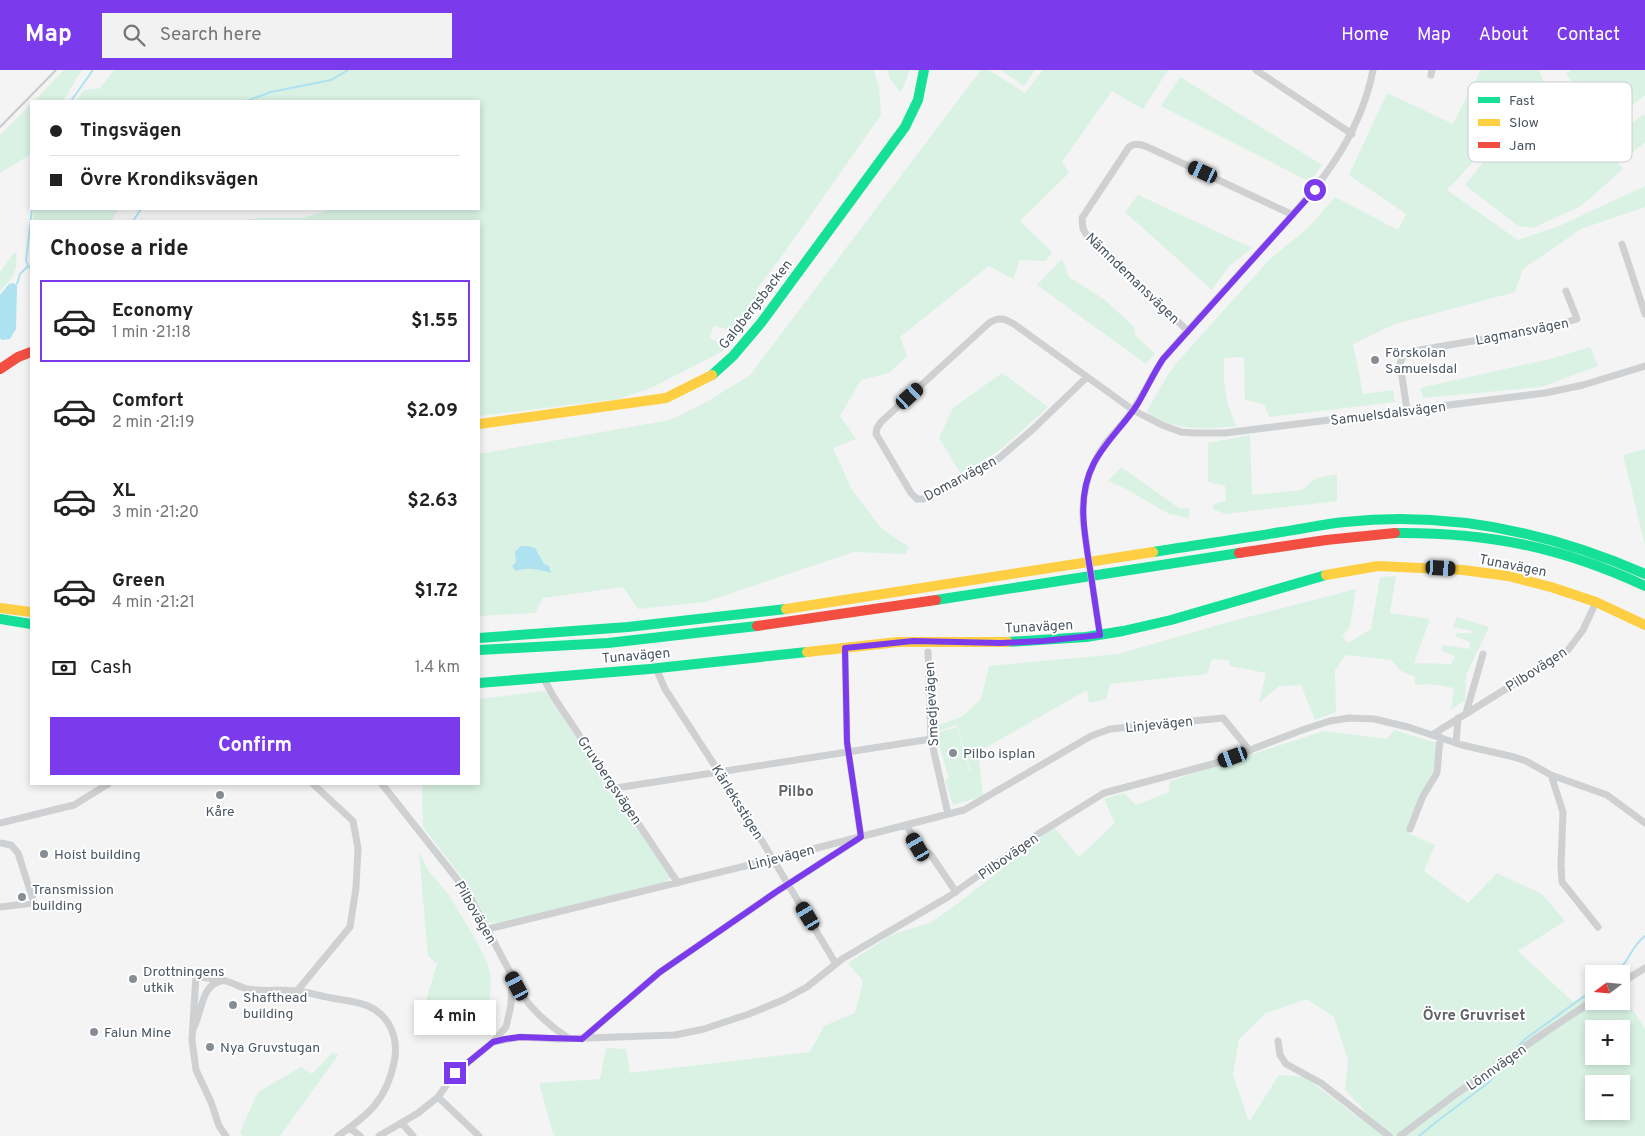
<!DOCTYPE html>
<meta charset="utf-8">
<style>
body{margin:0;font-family:Overpass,sans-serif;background:#f2f2f2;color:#222;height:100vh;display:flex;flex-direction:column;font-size:19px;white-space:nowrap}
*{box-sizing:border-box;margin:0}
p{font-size:16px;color:#767676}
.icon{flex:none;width:28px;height:28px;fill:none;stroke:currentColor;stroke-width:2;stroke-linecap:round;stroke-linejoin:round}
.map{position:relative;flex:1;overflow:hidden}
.side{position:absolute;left:30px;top:150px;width:450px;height:565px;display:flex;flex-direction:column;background:#fff;border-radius:0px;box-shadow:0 2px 8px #0003}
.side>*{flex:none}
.guide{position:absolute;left:30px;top:30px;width:450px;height:110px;border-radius:0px;box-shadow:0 2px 8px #0003;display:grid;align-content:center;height:110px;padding:0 20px;background:#fff}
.needle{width:32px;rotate:254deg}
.controls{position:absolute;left:1585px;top:895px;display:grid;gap:10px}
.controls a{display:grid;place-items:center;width:45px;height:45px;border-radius:0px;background:#fff;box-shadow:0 2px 8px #0003;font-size:25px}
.end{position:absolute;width:22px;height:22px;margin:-11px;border:6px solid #7c3aed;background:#fff;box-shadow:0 0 0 2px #fff}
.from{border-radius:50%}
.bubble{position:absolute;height:35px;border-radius:0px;background:#fff;box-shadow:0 2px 8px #0003;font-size:16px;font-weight:700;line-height:35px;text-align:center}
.car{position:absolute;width:15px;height:30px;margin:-15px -8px;border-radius:6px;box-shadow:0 0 4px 1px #0007;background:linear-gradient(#222 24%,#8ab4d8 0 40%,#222 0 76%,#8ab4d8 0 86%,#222 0)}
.guide b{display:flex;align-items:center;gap:18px;height:48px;font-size:19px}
.guide b+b{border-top:1px solid #e0e0e0}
.guide i{width:12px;height:12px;background:#222}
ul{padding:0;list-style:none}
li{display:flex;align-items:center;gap:15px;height:82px;margin:0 10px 8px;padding:0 10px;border:2px solid transparent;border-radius:0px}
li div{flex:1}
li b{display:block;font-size:19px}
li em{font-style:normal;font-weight:700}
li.selected{border-color:#7c3aed}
li>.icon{width:45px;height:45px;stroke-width:1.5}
h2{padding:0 20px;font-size:22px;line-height:60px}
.pay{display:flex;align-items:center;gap:12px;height:55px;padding:0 20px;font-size:19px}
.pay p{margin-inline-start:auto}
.button{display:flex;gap:10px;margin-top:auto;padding:10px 20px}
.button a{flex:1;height:58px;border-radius:0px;background:#7c3aed;color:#fff;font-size:20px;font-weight:700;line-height:58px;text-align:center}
header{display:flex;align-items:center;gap:30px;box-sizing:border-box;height:70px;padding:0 25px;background:#7c3aed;color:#fff}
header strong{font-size:24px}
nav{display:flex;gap:28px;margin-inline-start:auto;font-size:18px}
.search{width:350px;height:45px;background:#f2f2f2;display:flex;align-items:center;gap:12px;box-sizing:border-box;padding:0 18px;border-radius:0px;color:#767676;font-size:19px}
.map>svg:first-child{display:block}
</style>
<header>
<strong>Map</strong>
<div class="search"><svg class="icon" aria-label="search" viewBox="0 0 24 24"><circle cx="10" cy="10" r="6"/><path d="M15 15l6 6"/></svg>Search here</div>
<nav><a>Home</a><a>Map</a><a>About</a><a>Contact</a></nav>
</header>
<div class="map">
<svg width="1645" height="1066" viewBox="0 0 1645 1066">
<rect width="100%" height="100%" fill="#f4f4f4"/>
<path fill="#d9f2e3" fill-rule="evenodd" d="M64,0H82L63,31H34Z
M114,0H874L879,18L881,45L782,186L756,220L759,239L735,261L714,256L709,268L729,278L651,318L619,329L479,346V151H236L261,148H302L333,139H479V31H76L84,20L100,18Z
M887,0H910L901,23L891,10Z
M981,0H989L1025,23L1043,0H1168L1143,39L1112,21L1062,92L1069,103L1020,151L1052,182L1046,191L1020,190L1013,209L989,196L900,267L907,286L889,303L861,310L840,346L856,369L833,378L852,420L882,459L909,477L906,484L854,482L705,532L638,539L623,517L543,528L535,543L479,546V384L670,350L708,331L750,305Z
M1001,0H1035L1024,16Z
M1481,0H1539L1545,15L1447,120L1518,170L1559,156L1645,116V137L1581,159L1523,199L1515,222L1395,254L1353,274L1363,324L1393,320L1395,332L1269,347L1264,334L1245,330L1244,287L1224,288C1223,311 1225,335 1237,356C1204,359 1180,361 1149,345L1147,340C1158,323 1166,305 1179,290L1269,190L1309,157L1335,127L1398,160L1406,144L1349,105L1387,23L1453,54Z
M1571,0H1645V25L1607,55L1566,4Z
M1180,7L1322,95L1310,112L1161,36Z
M1557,12L1623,99L1581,136L1533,158L1518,156L1465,115L1504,66Z
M31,34V84L0,103V65Z
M1643,44L1645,46V72L1625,89L1610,72Z
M1138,125L1252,178L1229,196L1212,220L1125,142Z
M34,139H118L112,151H33Z
M14,183H16C17,205 14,206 0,221V202Z
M1062,189L1069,207L1105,230L1134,257L1135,265L1155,284L1146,294L1037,215Z
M1590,277L1598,296L1541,317L1423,328L1420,318L1550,289Z
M1002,303L1048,337L1000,380L961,404L939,368L953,338Z
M1250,365L1252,425L1302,420L1316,408L1337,404V431L1225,444L1213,439V434L1226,431L1225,416L1208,412V373Z
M1645,379V475L1623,385Z
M1121,397L1179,438H1190L1189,448L1169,444L1126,419L1108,411Z
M1396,506L1390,543L1430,549L1414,593L1451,594L1455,586L1442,581L1443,575L1469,579L1470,572L1455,566L1457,563H1473V561L1453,557L1457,547L1489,557L1466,605L1465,631L1451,639L1454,618L1429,614L1415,615V607L1401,601L1391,590L1346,585L1335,600L1336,642L1315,650L1301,615L1279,616L1259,633L1266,603L1230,596L1228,590L1212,589L1207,604L1110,614L1106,629L1089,633L1087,620L978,682L983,726L953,735L945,710L949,709L936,663L957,657L970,702L968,703L971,702L957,655L938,661L936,656L963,646L981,629L989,596L1118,584L1225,553L1356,519L1350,556L1342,567L1348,573L1371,559L1380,507Z
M545,621L670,807L665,813L503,852L489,853L467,814L423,757L422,714H479V629Z
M1394,660L1444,675L1408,763L1435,775L1424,801L1468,833L1497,803L1542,824L1565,851L1518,881L1573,932L1594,921V931H1621V921L1645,959V1066H556L553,1063L539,1013L600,1009L606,978L626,979L630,1003L810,982L824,956L855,943L863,911L848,893L891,865L932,852L965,828L1054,757L1079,787L1115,753L1104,729L1124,723L1136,735L1169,722L1170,711L1324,661L1387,669ZM1307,929L1334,947L1348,990L1345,1020L1364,1040L1356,1046L1305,1007L1279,1005L1249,1052L1233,1005L1239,969L1266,943ZM1594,959H1621V986H1594ZM1594,1014H1621V1041H1594Z
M419,782L428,800L449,825L477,872L488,895L491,910L490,931L480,955L421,947L437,894L428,886Z
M332,983L339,984L280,1066H242L240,1062L258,1022L301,997L312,1004Z"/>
<path fill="#aee2f0" d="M14,213L17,216L16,259L10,269L2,270L0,268V225L9,214Z
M521,476H528L535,478L544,494L549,496L551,503C541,500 527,496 516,501L512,496L516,492L515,482Z"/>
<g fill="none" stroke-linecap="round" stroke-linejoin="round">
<path stroke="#aee2f0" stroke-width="2" d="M71,31L93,0
M247,31L271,22L331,10L348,0
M133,151L141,139
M31,199L28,196L26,190L32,139
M17,214L20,204L28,196
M1615,904C1628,894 1631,876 1645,866
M1517,978L1524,970L1594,919
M1419,1066L1440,1049L1488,1013L1503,995"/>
<path stroke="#ced0d2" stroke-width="7" d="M1256,0L1352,64
M1431,5L1432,0
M1622,174L1645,244
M1188,261L1088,167L1083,159L1082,148L1129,77C1137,71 1145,76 1154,80L1293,145
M1087,307L1032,360L998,389L924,429H917L911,423L876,364L877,358L881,352L989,253C999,246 1005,249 1014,254L1133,340L1162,355L1181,362L1194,363H1225L1545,323L1583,315L1645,296
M1407,340L1400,293L1404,285L1414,281L1543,259L1577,249L1566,221
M1085,465C1079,433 1086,401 1105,374C1115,361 1128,349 1136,335C1146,320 1153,304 1163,289C1194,253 1226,219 1257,184C1308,128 1358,77 1373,0
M1095,532L1100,565
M928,582L931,669L948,744
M656,598L665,619L741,736L836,894
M543,607L553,626L678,813
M1466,643L1483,584
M1432,665L1568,580L1583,560L1596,532
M1456,673L1458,648
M1551,705L1563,742L1561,795L1562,812L1598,857
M382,714L468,823L522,925C535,943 550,956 568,968
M616,718L931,669
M0,753L74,735L108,714
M907,756L919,777L931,785L956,822
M1410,759L1423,726L1437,703L1440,667
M0,773L11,775L18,783L34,833L0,837
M488,859L774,789L964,740L1091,666L1110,659L1223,648L1250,681
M1621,913L1645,898
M297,921L350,857L356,818L358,778L353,751L313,714
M193,959C202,943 201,915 221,911
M582,969L660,902L776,822L861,767L847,672L845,578
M1278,971L1280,985L1286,994L1321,1013L1389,1066
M493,972L520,967L558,969L675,965L704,959L749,944L783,930L807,917L842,889L948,827L1038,764L1104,723L1216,693L1305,659L1330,651L1349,648L1374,649L1408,657L1462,675L1514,687L1526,691L1551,705L1607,725L1645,753
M402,1053L413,1066
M350,1058L360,1066
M226,1066L219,1056L211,1032L196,1000L192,970L196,906C206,908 216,909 226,911C233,913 240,917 247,919C263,922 281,919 297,921C308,922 319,926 331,928C343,930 356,931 368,936C391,946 399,970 394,993C386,1031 368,1045 338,1066
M379,1066L418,1043L438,1027
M479,1066L438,1027L455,1003L493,972L506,957L511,935L512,908
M1400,1066L1456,1024L1547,961L1594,930"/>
<path stroke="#16e098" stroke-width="10" d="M712,305L733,286L761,253L905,57L918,30L924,0
M1395,463C1487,462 1561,477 1645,516
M1153,482C1196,475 1239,469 1281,462C1302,459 1324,454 1345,452C1449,441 1550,462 1645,504
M936,530L1239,483
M0,549L31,554
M479,568L628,557L786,539
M1008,572L1086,567L1123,561L1171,550L1326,505
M479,580L608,573L757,556
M479,613L649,599L807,582"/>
<path stroke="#ffcf43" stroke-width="10" d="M479,354L666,328L712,305
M1326,505L1378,496L1463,500L1508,506L1551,517L1596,532L1645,555
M0,538L31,542
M786,539L1153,482
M807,582L898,572H1008"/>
<path stroke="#f24e42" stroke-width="10" d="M0,299L18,287L31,282
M1239,483L1326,470L1395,463
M757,556L936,530"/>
<path stroke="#c9cacc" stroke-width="2" d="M0,57L56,0"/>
<path stroke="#ced0d2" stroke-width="7" d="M1085,465L1095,532"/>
</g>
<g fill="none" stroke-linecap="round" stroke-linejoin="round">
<path stroke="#7c3aed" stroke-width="6" d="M455,1003L493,972L505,969L520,967L582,969L660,902L776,822L861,767L847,672L845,578L913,571L1000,573L1043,571L1100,565C1096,541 1093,517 1089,493C1084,460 1077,425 1094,393C1105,372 1124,355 1137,335C1146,320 1153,304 1163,289L1315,120"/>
</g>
<g fill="#868d94" stroke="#fff" stroke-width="2">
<circle cx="1375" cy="290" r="5"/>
<circle cx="953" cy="683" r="5"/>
<circle cx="220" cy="725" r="5"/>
<circle cx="44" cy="784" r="5"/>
<circle cx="22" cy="827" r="5"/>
<circle cx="133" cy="909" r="5"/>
<circle cx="233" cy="935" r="5"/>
<circle cx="94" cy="962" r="5"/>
<circle cx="210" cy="977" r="5"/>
</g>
<g text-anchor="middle" stroke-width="4" stroke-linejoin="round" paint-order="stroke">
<g font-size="14" fill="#4a5661" stroke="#fff">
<text transform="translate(1133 208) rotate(44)" y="5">Nämndemansvägen</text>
<text transform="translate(755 234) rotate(-52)" y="5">Galgbergsbacken</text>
<text transform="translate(1522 261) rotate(-11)" y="5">Lagmansvägen</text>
<text transform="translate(1388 343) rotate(-7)" y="5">Samuelsdalsvägen</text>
<text transform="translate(960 408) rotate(-28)" y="5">Domarvägen</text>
<text transform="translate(1513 495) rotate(11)" y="5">Tunavägen</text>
<text transform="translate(1039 556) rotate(-3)" y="5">Tunavägen</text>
<text transform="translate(636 585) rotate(-5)" y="5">Tunavägen</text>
<text transform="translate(1536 599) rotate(-33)" y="5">Pilbovägen</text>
<text transform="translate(931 634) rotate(-93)" y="5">Smedjevägen</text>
<text transform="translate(1159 654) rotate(-6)" y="5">Linjevägen</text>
<text transform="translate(610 710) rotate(56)" y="5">Gruvbergsvägen</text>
<text transform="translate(738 732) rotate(58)" y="5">Kärleksstigen</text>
<text transform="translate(1008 786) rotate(-35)" y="5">Pilbovägen</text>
<text transform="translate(781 787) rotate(-14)" y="5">Linjevägen</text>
<text transform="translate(476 842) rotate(60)" y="5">Pilbovägen</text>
<text transform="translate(1496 997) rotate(-35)" y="5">Lönnvägen</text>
</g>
<g font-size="14" fill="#4a5661" stroke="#fff" text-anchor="start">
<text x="1385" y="287">Förskolan<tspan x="1385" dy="16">Samuelsdal</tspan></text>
<text x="963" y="688">Pilbo isplan</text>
<text x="220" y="746" text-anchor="middle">Kåre</text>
<text x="54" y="789">Hoist building</text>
<text x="32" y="824">Transmission<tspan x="32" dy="16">building</tspan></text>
<text x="143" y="906">Drottningens<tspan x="143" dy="16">utkik</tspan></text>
<text x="243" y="932">Shafthead<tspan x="243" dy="16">building</tspan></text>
<text x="104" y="967">Falun Mine</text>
<text x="220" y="982">Nya Gruvstugan</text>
</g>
<g font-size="15" font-weight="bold" fill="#5f6368" stroke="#fff">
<text x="796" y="726">Pilbo</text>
<text x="1474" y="950">Övre Gruvriset</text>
</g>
</g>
<rect x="1468" y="12" width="164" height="80" rx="8" fill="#fff" stroke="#c9ccd0" stroke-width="1"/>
<rect x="1478" y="27" width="22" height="6" fill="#16e098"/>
<rect x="1478" y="49" width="22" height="7" fill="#ffcf43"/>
<rect x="1478" y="72" width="22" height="6" fill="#f24e42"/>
<g font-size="14" fill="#4a5661">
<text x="1509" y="35">Fast</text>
<text x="1509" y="57">Slow</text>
<text x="1509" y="80">Jam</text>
</g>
</svg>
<div class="controls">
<a><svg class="needle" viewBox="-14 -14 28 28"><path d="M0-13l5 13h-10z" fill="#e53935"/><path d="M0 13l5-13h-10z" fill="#767676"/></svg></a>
<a>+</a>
<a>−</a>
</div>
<i class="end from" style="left:1315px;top:120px"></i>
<i class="end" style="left:455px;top:1003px"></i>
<div class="bubble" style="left:414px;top:930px;width:82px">4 min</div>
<i class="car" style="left:1203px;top:102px;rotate:295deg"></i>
<i class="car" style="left:910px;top:326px;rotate:48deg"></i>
<i class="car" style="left:1441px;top:498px;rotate:93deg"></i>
<i class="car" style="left:1233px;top:687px;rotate:250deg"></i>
<i class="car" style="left:918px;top:777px;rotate:330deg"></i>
<i class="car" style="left:808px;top:846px;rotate:329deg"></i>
<i class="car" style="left:517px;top:916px;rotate:332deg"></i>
<div class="guide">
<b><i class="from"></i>Tingsvägen</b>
<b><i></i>Övre Krondiksvägen</b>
</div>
<section class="side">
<h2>Choose a ride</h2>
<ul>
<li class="selected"><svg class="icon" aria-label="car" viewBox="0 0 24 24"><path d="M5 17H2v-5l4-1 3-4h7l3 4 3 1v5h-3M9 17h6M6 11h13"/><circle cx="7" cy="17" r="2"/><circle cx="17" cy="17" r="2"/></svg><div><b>Economy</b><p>1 min · 21:18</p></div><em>$1.55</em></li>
<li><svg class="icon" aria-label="car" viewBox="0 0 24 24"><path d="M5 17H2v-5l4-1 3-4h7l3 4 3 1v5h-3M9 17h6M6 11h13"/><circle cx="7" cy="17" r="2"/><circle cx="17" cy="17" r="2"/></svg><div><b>Comfort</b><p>2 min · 21:19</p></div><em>$2.09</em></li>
<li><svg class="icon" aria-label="car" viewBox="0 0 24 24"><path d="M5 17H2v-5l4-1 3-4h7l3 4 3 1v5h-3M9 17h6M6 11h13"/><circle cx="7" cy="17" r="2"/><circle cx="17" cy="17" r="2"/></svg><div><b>XL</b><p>3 min · 21:20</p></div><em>$2.63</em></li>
<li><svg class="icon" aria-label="car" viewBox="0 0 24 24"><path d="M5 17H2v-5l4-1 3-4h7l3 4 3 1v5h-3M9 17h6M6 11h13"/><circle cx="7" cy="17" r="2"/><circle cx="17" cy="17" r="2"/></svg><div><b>Green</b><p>4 min · 21:21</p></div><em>$1.72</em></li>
</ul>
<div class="pay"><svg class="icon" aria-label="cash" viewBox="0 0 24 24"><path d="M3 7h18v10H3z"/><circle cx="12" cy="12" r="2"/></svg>Cash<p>1.4 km</p></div>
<div class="button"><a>Confirm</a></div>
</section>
</div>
